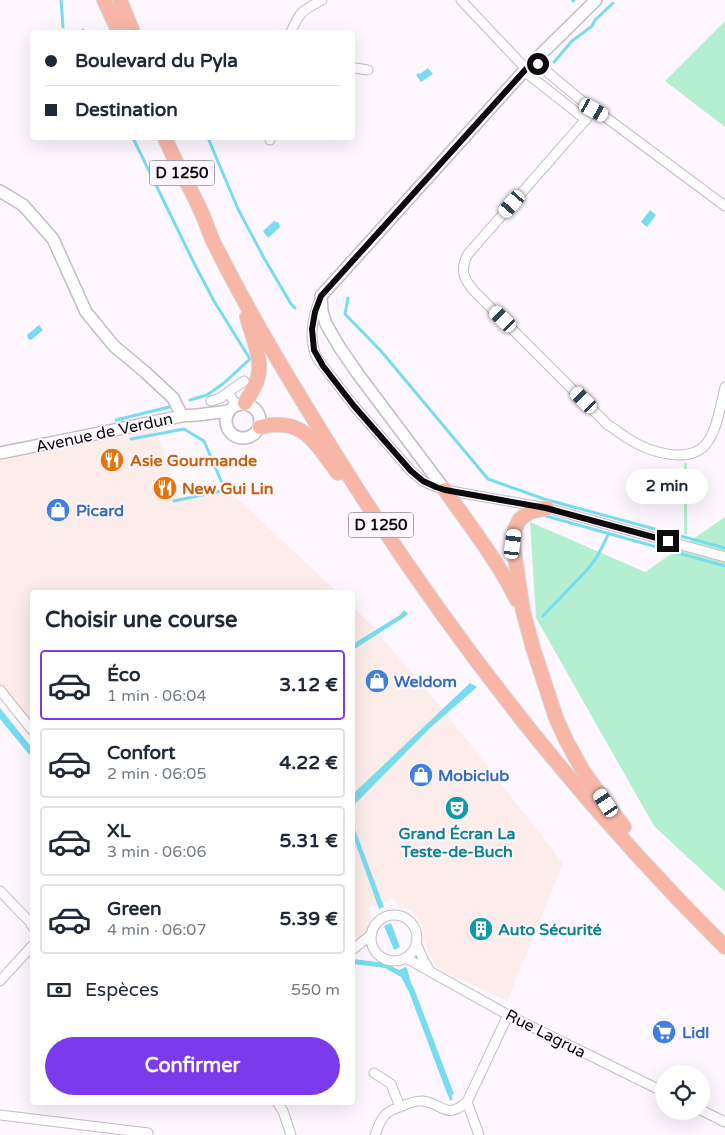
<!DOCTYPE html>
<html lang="fr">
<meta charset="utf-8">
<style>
body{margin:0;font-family:"Varela Round",sans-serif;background:#f6f6f7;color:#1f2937;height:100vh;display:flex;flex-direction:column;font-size:19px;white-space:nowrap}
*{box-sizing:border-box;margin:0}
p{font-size:16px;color:#747a83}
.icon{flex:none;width:28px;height:28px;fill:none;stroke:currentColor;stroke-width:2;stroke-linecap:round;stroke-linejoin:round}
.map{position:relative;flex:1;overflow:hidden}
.drawer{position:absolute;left:30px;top:590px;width:325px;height:515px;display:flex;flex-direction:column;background:#fff;border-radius:5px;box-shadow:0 5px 20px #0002}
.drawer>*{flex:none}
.banner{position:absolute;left:30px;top:30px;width:325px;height:110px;border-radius:5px;box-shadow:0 5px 20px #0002;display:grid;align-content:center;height:110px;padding:0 15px;background:#fff}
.buttons{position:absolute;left:655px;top:1065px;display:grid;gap:10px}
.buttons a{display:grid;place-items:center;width:55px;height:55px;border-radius:50%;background:#fff;box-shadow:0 5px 20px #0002;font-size:25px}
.end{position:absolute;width:22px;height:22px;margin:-11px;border:6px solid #0c0a0d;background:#fff;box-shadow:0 0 0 2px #fff}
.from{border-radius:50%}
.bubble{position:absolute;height:35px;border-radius:18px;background:#fff;box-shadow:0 5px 20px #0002;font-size:16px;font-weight:700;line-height:35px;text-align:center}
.car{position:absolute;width:15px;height:30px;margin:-15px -8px;border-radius:6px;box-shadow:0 0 4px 1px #0007;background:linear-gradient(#fff 24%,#345 0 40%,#fff 0 76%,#345 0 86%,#fff 0)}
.banner b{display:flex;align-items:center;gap:18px;height:48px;font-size:19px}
.banner b+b{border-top:1px solid #e0e1e3}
.banner i{width:12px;height:12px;background:#1f2937}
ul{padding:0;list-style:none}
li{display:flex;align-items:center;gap:15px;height:70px;margin:0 10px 8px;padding:0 5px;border:2px solid #e0e1e3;border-radius:5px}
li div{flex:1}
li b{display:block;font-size:19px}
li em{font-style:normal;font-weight:700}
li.current{border-color:#7c3aed}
li>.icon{width:45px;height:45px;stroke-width:1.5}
h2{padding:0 15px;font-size:22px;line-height:60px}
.pay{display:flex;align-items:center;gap:12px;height:55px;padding:0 15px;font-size:19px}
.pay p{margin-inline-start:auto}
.cta{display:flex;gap:10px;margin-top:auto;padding:10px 15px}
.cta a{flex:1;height:58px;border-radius:30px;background:#7c3aed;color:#fff;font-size:20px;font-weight:700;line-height:58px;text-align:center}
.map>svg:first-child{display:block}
</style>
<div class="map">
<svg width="725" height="1135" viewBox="0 0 725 1135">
<rect width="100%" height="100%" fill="#fef7ff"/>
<path fill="#fcecea" d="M154,427L180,499L227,489L337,592H32V725L0,685V458L69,446Z
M352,607L368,621L448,716L563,863L507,1001L437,968L429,954L425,943L422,926L418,917L409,909L398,906L393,899L367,908L371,916V923L367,933L353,945Z"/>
<path fill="#b4efd2" d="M725,21V127L665,81Z
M684,463H687V535L684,534Z
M725,517V892L654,826L536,618L530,522L645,572Z"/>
<path fill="#78dcef" d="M428,68L433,74L421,82L416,75L419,73L420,74Z
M650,210L656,215L647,227L641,222Z
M274,221L279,223L280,227L268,238L263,231Z
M39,325L43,330L31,340L28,339L27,335Z
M404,610L408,614L406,616L353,650V644L400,615Z
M470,683L477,687L430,728L353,806V794Z
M0,708L32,748V758L0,719Z
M353,824L384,907L379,909L353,836Z
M391,923L400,947L394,950L384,926Z
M353,959L385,963L399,970L406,967L407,968L411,983L415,991L454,1094L448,1096L409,992L401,977L385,968L353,964Z"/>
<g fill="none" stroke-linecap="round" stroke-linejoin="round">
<path stroke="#78dcef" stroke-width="3" d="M61,0L63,27
M573,1L574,0
M83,30L84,32
M554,62L572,41L592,26L595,20L613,3
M133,138L195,265L214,301L250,359L224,383L207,395L190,400
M208,138L238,209L264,258L291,304L295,308
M348,298L345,314L381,351L488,479L544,499L725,548
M116,420L169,407
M131,439L184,429L204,441L225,490L174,501
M546,516L725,566
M543,616L587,570L597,557L609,533
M449,1092L451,1099"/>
<g stroke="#c3bcc4" stroke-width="11">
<path id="minor" d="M461,0L526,69
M291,32C300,11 302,11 322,0
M534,61L587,105L604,116L725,206
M352,69L355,68L368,70
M524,71L586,120
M594,110L468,254C459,271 464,280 476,293L608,425C615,429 621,434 627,438C649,452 692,467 709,440C718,426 721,403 725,387
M270,140V138
M321,297C312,317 308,338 317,358L354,406L411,471L423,481L436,487L445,490L547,508L725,557
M228,392L236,405
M211,401L220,398L244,381
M0,690L32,730
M0,891L30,922L32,926
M371 938a23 23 0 1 1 46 0a23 23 0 1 1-46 0Z
M416,943L423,959L429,970
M352,950L372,934
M406,958L508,1015L664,1092
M0,981L32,946
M374,1073L391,1084L400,1107C407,1104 416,1100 423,1101C443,1104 446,1120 467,1102L508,1015
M277,1102L283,1111L291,1135
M467,1102L479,1135
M701,1110L725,1122
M0,1115L148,1133
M375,1135C381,1119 383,1112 400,1107"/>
</g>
<g stroke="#c3bcc4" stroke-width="14">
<path id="tertiary" d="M0,191L23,205L53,239L86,312L114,346L145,372L173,398L182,416
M226 421a17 17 0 1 1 34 0a17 17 0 1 1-34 0Z
M0,453L75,438L182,416L197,415L229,411
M445,490L358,374L340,348L326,324L322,311L321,296L524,71L596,0"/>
</g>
<g stroke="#d8d8d8" stroke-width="16">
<path id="primary" d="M104,0L119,32
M120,0L133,32
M165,138C175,162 189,185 200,209C205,219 208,230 213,241C250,316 293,386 337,457C447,633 577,800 725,947
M245,403C251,393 258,383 259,371C261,355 251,333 247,317
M260,427C304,417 314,442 338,473
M445,490C470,526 497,560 517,600
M547,508L530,512L520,519L515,529L513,544L523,611L533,648L556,718L567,742L583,771L606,803L624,827"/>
</g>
<use href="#minor" stroke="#fff" stroke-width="9"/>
<use href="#tertiary" stroke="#fff" stroke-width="11"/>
<use href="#primary" stroke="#f7b6a6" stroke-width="14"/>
</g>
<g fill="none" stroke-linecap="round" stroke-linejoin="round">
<path stroke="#0c0a0d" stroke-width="6" d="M538,64L534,61L526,69L321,296L315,312L312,329L314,350L323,366L354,406L411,471L423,481L436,487L445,490L546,508L668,541"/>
</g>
<defs>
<g id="restaurant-disc" transform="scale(1.25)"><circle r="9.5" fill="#e8710a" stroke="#fef7ff"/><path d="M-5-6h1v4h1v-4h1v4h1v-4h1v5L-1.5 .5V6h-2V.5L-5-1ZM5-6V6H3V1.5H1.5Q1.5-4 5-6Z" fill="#fff"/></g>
<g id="shop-disc" transform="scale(1.25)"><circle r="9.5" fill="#3f7fe0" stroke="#fef7ff"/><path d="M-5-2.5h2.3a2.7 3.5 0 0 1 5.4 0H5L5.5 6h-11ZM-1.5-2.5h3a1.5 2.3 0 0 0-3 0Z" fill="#fff"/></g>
<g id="theatre-disc" transform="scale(1.25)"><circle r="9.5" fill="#0f9aa8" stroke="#fef7ff"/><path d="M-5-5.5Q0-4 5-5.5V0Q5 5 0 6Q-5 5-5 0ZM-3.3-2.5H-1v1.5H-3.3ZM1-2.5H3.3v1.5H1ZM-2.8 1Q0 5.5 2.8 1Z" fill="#fff"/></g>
<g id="building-disc" transform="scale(1.25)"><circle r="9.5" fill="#0f9aa8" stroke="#fef7ff"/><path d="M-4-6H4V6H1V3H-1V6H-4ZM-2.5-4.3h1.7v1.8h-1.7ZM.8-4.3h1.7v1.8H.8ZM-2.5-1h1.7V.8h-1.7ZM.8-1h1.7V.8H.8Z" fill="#fff"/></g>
<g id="supermarket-disc" transform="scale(1.25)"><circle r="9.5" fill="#3f7fe0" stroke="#fef7ff"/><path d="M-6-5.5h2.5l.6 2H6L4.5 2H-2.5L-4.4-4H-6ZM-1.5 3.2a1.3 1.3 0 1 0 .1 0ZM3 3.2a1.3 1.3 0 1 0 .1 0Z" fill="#fff"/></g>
</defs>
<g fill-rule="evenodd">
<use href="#restaurant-disc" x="112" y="460"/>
<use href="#restaurant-disc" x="165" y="488"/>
<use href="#shop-disc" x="58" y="510"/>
<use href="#shop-disc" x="377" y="681"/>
<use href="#shop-disc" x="421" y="775"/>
<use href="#theatre-disc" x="457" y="808"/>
<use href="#building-disc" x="481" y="929"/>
<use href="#supermarket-disc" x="664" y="1032"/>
</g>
<g text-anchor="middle" stroke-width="4" stroke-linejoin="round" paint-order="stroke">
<g fill="#fef7ff" stroke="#555156" stroke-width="1">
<rect x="149.5" y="160.5" width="65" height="25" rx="4"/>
<rect x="348.5" y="512.5" width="65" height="25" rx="4"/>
</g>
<g font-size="15" font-weight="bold" fill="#0c0a0d">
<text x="182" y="178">D 1250</text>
<text x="381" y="530">D 1250</text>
</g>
<g font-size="16" fill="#0c0a0d" stroke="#fef7ff">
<text transform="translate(104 432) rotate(-12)" y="6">Avenue de Verdun</text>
<text transform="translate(546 1033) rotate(27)" y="6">Rue Lagrua</text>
</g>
<g font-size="16" font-weight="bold" fill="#c56008" stroke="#fef7ff" text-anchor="start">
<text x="130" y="466">Asie Gourmande</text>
<text x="182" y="494">New Gui Lin</text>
</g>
<g font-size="16" font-weight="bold" fill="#366cbe" stroke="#fef7ff" text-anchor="start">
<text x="76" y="516">Picard</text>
<text x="394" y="687">Weldom</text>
<text x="438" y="781">Mobiclub</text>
<text x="682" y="1038">Lidl</text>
</g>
<g font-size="16" font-weight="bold" fill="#0d838f" stroke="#fef7ff">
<text x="457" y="839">Grand Écran La<tspan x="457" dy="18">Teste-de-Buch</tspan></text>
<text x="498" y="935" text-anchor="start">Auto Sécurité</text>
</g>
</g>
</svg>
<div class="buttons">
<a><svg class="icon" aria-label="locate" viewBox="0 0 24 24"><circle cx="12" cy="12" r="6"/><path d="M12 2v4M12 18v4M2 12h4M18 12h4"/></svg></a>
</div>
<i class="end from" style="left:538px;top:64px"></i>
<i class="end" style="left:668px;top:541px"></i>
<div class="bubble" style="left:626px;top:469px;width:82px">2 min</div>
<i class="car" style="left:594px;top:110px;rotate:119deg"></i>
<i class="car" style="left:512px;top:204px;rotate:221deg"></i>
<i class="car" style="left:503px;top:319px;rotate:314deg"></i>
<i class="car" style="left:584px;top:400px;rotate:315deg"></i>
<i class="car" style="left:513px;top:544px;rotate:7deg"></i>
<i class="car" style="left:606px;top:803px;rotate:326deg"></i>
<div class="banner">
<b><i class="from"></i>Boulevard du Pyla</b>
<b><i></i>Destination</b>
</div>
<section class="drawer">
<h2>Choisir une course</h2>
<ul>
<li class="current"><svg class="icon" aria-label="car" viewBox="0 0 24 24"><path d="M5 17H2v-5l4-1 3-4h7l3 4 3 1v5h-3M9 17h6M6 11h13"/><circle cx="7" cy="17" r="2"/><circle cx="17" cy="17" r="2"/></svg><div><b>Éco</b><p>1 min · 06:04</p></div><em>3.12 €</em></li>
<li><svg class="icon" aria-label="car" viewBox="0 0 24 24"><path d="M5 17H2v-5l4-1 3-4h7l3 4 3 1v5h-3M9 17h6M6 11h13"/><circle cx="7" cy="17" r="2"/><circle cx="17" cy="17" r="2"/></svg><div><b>Confort</b><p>2 min · 06:05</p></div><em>4.22 €</em></li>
<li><svg class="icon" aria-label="car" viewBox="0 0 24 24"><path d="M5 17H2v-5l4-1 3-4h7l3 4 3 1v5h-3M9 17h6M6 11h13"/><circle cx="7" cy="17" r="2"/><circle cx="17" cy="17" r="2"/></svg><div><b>XL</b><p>3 min · 06:06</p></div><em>5.31 €</em></li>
<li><svg class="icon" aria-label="car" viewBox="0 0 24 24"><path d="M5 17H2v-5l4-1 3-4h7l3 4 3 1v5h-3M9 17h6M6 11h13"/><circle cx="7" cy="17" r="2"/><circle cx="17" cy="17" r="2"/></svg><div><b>Green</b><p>4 min · 06:07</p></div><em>5.39 €</em></li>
</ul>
<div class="pay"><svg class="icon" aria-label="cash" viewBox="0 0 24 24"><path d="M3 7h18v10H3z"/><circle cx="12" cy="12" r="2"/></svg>Espèces<p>550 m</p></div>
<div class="cta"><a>Confirmer</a></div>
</section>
</div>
